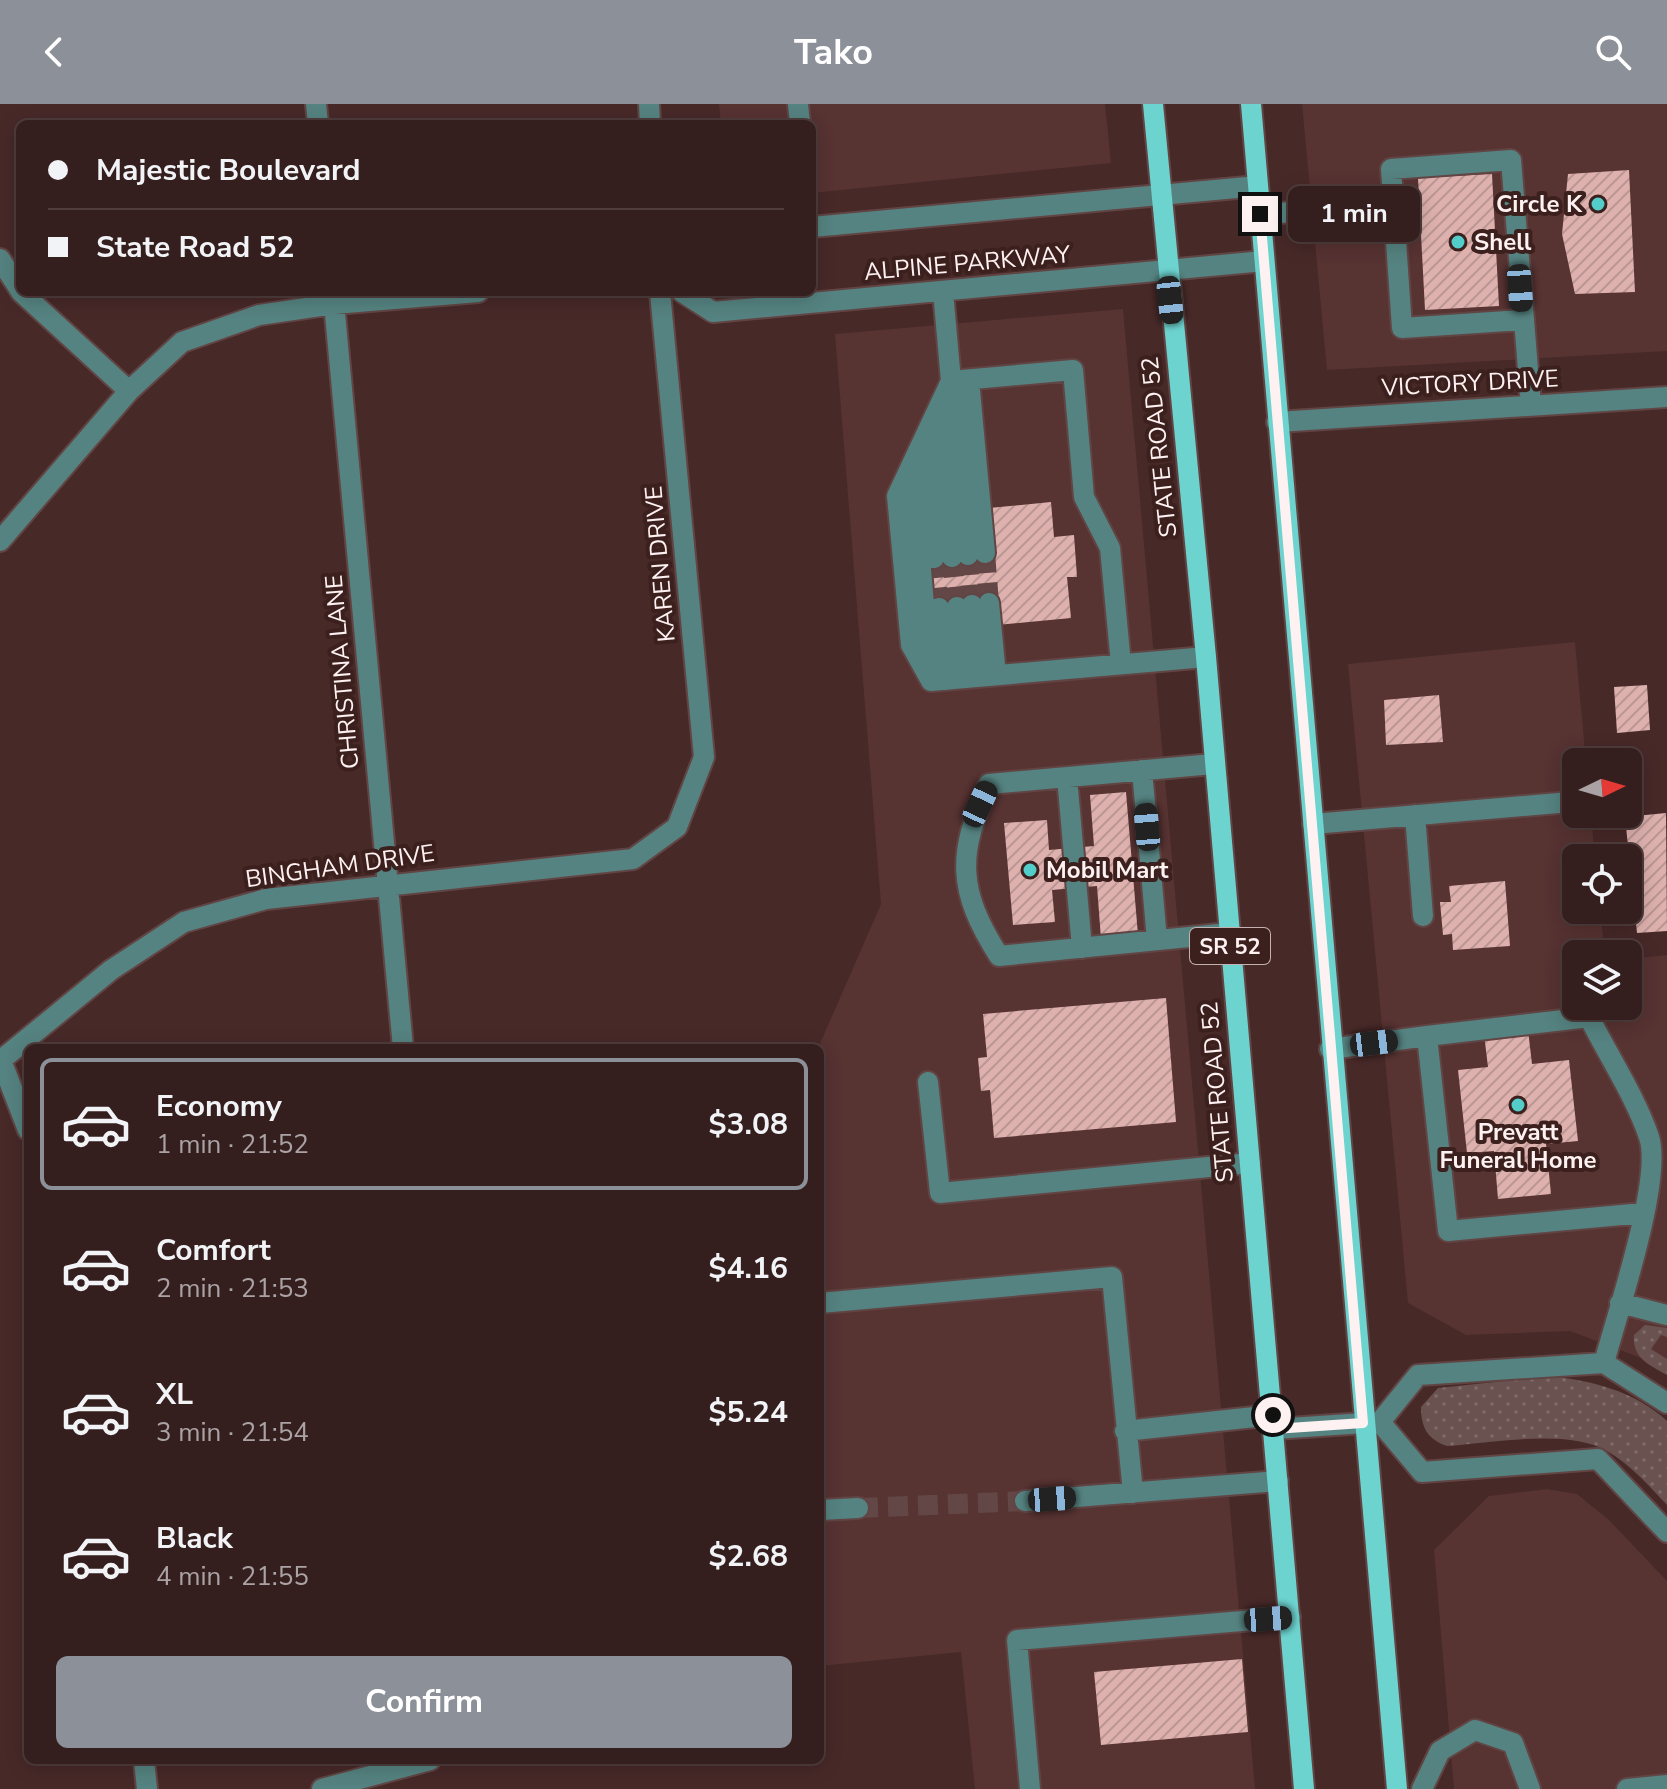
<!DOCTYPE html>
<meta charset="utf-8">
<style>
body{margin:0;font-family:"Nunito Sans",sans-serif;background:#402c2b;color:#f1f3f6;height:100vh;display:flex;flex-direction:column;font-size:30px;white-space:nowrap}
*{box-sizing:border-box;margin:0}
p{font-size:26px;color:#aaa2a4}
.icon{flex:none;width:44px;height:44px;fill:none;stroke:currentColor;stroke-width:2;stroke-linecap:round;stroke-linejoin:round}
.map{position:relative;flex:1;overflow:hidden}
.side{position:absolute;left:24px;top:940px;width:800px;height:720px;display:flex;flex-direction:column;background:#351f1e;border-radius:12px;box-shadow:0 4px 20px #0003,0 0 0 2px #4f3d3c}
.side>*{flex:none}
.hud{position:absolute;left:16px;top:16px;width:800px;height:176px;border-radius:12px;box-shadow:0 4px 20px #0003,0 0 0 2px #4f3d3c;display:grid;align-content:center;height:176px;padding:0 32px;background:#351f1e}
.needle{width:52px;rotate:85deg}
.tools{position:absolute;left:1562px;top:644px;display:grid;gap:16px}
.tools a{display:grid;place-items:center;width:80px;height:80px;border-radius:12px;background:#351f1e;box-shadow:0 4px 20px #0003,0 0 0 2px #4f3d3c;font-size:40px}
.end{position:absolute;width:36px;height:36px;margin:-18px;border:10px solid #fef1f1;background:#111;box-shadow:0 0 0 4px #111}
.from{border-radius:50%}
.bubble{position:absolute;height:56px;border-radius:12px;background:#351f1e;box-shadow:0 4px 20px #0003,0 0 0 2px #4f3d3c;font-size:26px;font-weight:700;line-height:56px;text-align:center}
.car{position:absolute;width:24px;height:48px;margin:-24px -12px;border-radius:10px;box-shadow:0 0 6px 2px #0007;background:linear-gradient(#222 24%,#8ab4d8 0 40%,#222 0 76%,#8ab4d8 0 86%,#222 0)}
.hud b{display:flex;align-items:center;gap:28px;height:76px;font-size:30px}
.hud b+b{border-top:2px solid #4f3d3c}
.hud i{width:20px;height:20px;background:#f1f3f6}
ul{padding:14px 0 0;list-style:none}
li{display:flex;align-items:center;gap:24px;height:132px;margin:0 16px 12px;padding:0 16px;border:4px solid transparent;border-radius:12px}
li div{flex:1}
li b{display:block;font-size:30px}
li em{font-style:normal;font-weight:700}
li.selected{border-color:#8c9099}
li>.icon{width:72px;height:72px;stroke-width:1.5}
.action{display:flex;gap:16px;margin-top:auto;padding:16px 32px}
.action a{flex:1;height:92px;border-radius:12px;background:#8c9099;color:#fff;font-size:32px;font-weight:700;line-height:92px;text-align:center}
header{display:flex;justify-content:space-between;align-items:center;height:104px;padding:0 32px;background:#8c9099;color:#fff;font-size:36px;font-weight:700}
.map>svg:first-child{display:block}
</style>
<header><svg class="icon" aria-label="back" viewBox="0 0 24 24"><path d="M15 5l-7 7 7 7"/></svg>Tako<svg class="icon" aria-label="search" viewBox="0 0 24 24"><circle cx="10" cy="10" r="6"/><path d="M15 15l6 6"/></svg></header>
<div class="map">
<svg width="1667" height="1685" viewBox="0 0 1667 1685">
<defs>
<pattern id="grass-dots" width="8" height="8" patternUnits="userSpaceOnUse" patternTransform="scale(2)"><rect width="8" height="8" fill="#695250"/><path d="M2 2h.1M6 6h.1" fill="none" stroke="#806b6a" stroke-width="1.8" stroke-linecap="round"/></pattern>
<pattern id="building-hatch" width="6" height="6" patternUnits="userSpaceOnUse" patternTransform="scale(2)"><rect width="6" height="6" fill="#deb1ae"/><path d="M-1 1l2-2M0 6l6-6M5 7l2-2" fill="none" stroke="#ba9794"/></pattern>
</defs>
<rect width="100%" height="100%" fill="#472928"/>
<path fill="#573332" d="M719,0H1105L1111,59L812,89V20H721Z
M1302,0H1667V247L1327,266Z
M1123,205L1255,1685H975L961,1548L820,1562V944H799L819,942L881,800L835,230Z
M1575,538L1586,658H1576V710H1591L1595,754H1576V806H1600L1605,850H1576V902H1628V855L1667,851V1264L1570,1227L1466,1231L1408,1199L1348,560Z
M1547,1385L1577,1390L1609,1416L1667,1477V1685H1454L1434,1446L1489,1392Z"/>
<path fill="url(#grass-dots)" d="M1645,1221L1667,1224V1233L1661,1231L1651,1245L1667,1255V1271C1649,1261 1632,1254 1634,1231Z
M1551,1272C1592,1277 1635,1287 1667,1317V1401C1648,1381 1631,1361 1607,1347C1569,1324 1491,1339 1447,1342C1427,1335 1421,1323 1421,1303L1438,1284Z"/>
<path fill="url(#building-hatch)" d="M1629,66L1635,188L1575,190L1562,130L1568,70Z
M1492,70L1499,202L1425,206L1418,74Z
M1051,398L1054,433L1074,431L1077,473H1067L1071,514L997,521L934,505L929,455L989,404Z
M1647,581L1650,626L1617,629L1614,583Z
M1439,591L1443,638L1386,641L1384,596Z
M1126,688L1138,831L1101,835L1097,782L1052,786L1055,818L1013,821L1004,719L1047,716L1049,746L1094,742L1090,691Z
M1666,709L1667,827L1637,829L1625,713Z
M1505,777L1510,842L1453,846L1452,830L1443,831L1440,798H1451L1449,782Z
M1166,894L1176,1018L994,1034L990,986L981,987L978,954L987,953L983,910Z
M1528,926L1532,960L1569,956L1578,1037L1546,1040L1551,1090L1498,1095L1494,1047L1467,1049L1458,966L1488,963L1484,930Z
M1242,1555L1248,1628L1101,1641L1094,1568Z"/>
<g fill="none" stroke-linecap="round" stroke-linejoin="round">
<path stroke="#624746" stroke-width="20" stroke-dasharray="20 10" stroke-linecap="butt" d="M985,449L989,499
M968,451L972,501
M952,453L957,503
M934,454L939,504
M858,1404L1025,1397"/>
<g stroke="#614544" stroke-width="24">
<path id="minor" d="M316,0L318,20
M649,0L650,20
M798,0L800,20
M1260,110L1393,102
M812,123L1258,82
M0,155L20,186
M943,187L951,277L1073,266L1084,393L1110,444L1121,560
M21,188L129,287
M333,188L403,944
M682,188L713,208L1264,157
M1522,216L1402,224L1391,65L1511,56L1531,302
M969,276L985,449
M951,277L968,451
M939,303L952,453
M1277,318L1667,293
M924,335L934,454
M912,362L930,569
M0,437L129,287L182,238L259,211L334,200L478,188
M989,499L996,571
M972,501L978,573
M957,503L963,574
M939,504L945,576
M931,577L911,541L897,392L951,277
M931,577L1206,553
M1213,660L989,680C957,750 957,786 999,852L1229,829
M1142,666L1157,836
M1067,673L1082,844
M1415,711L1423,812
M1313,720L1570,698
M1330,945L1427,932
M1,956L28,1026
M0,957L111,866L184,818L266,795L633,755L677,723L704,653L660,188
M928,978L940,1089L1250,1059
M820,1199L1112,1173L1133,1389
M1620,1199L1667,1211
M1604,1259C1617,1210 1663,1075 1649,1033C1636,994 1608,951 1589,913L1427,932L1448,1127L1643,1109
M1380,1318L1422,1368L1598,1355L1667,1428
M1274,1325L1380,1318L1418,1271L1604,1259L1667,1299
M1125,1327L1273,1311
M1025,1397L1278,1377
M820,1406L858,1404
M144,1656L147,1685
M322,1685L430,1656
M1030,1685L1017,1536L1290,1513
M1422,1685L1440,1647L1475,1626L1513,1639L1530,1685
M1627,1685L1667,1681"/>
</g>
<g stroke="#614544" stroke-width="24">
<path id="major" d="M1153,0L1206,553L1304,1685
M1251,0L1397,1685"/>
</g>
<use href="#minor" stroke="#558381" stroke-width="20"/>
<use href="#major" stroke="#6dd3cf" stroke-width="20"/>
</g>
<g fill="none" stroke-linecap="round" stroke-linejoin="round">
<path stroke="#fef1f1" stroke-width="10" d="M1260,110L1363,1319L1274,1325L1273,1311"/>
</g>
<g fill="#53cdc9" stroke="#3c201e" stroke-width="3">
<circle cx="1598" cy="100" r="8"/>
<circle cx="1458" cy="138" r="8"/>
<circle cx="1030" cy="766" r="8"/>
<circle cx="1518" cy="1001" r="8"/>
</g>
<g text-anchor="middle" stroke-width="8" stroke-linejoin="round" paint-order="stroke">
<rect fill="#3c201e" stroke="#c4b2b2" stroke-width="2" x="1190" y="824" width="80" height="36" rx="6"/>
<g font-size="22" font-weight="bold" fill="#fef1f1">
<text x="1230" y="850">SR 52</text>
</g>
<g font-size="24" font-weight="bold" fill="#fef1f1" stroke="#3c201e" text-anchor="start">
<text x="1582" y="108" text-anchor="end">Circle K</text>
<text x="1474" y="146">Shell</text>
<text x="1046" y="774">Mobil Mart</text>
<text x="1518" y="1036" text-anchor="middle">Prevatt<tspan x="1518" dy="28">Funeral Home</tspan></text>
</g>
<g font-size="24" fill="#fef1f1" stroke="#3c201e">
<text transform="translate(967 159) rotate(-5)" y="8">ALPINE PARKWAY</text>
<text transform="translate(1470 279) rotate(-3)" y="8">VICTORY DRIVE</text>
<text transform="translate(1159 343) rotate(-96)" y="8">STATE ROAD 52</text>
<text transform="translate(660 460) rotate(-95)" y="8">KAREN DRIVE</text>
<text transform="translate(342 568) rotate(-95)" y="8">CHRISTINA LANE</text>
<text transform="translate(340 762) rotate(-8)" y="8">BINGHAM DRIVE</text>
<text transform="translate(1217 988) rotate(-95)" y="8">STATE ROAD 52</text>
</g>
</g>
</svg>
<div class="tools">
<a><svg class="needle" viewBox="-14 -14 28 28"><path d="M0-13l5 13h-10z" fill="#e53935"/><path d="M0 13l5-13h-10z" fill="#aaa2a4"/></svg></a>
<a><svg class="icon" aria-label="locate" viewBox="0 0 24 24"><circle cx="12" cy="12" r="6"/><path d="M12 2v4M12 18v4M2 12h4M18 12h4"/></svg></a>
<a><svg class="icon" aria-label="layers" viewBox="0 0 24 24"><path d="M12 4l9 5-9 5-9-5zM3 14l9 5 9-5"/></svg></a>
</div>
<i class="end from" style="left:1273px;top:1311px"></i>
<i class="end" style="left:1260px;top:110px"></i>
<div class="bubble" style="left:1288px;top:82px;width:132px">1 min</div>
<i class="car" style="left:1520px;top:184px;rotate:176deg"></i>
<i class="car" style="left:1170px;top:196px;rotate:174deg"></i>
<i class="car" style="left:980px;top:700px;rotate:25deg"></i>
<i class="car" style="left:1147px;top:723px;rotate:355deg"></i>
<i class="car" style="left:1374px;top:939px;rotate:83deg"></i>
<i class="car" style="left:1052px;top:1395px;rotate:86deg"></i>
<i class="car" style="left:1268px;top:1515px;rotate:86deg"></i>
<div class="hud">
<b><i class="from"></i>Majestic Boulevard</b>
<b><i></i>State Road 52</b>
</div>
<section class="side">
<ul>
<li class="selected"><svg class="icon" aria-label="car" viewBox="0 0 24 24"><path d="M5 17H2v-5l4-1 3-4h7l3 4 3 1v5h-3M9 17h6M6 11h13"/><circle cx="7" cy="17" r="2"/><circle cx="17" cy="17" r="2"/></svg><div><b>Economy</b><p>1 min · 21:52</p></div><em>$3.08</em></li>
<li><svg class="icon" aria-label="car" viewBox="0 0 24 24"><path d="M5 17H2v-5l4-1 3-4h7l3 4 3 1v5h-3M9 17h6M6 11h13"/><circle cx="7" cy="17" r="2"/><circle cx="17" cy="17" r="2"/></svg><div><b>Comfort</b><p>2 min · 21:53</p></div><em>$4.16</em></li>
<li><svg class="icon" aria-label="car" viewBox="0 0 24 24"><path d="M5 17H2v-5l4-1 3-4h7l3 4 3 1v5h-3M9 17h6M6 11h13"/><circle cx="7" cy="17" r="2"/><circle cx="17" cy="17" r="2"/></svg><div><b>XL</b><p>3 min · 21:54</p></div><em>$5.24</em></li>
<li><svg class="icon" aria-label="car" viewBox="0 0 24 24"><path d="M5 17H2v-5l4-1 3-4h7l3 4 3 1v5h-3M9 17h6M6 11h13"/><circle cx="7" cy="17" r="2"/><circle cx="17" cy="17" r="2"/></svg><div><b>Black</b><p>4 min · 21:55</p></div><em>$2.68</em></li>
</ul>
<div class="action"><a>Confirm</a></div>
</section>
</div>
